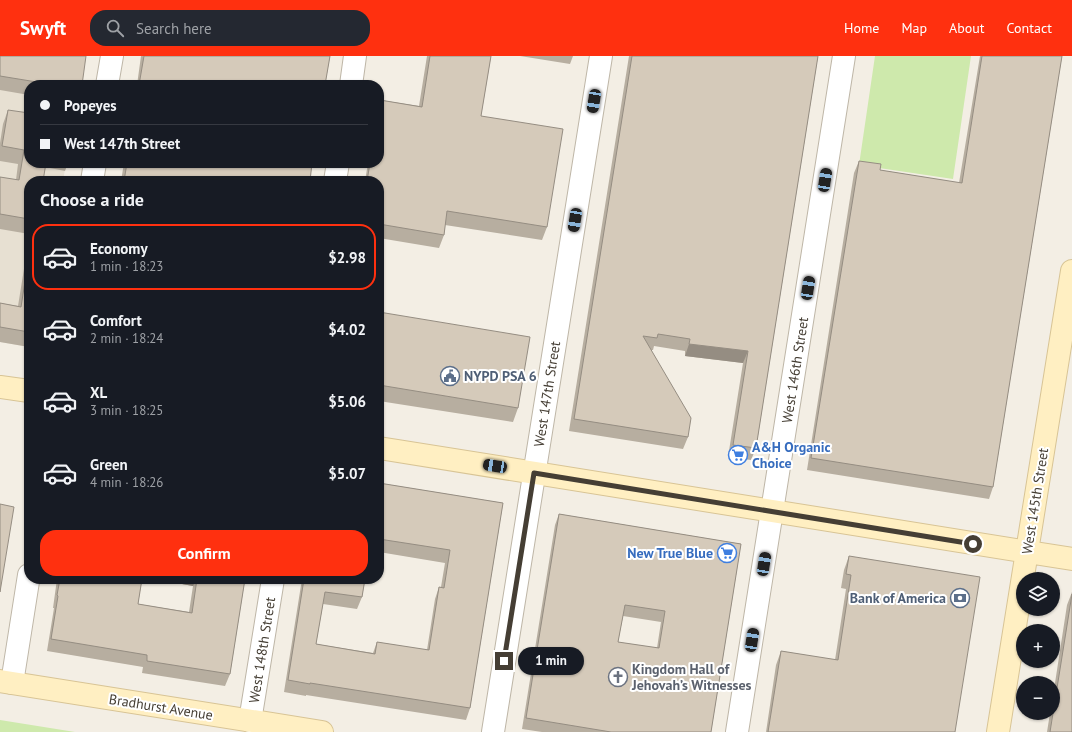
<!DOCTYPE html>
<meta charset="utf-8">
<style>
body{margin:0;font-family:"PT Sans",sans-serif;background:#242831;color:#f1f3f6;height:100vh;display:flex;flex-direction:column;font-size:15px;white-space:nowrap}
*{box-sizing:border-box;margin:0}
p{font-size:13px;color:#9ea1a6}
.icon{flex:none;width:22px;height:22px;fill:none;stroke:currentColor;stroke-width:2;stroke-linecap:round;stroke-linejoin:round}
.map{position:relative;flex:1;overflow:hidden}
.side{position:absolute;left:24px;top:120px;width:360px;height:408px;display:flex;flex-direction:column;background:#171b24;border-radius:16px;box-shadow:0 1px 3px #0004}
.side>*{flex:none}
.guide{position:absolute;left:24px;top:24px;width:360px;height:88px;border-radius:16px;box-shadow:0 1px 3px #0004;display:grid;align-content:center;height:88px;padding:0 16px;background:#171b24}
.fabs{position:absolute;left:1016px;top:516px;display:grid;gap:8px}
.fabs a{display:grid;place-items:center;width:44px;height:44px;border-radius:50%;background:#171b24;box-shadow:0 1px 3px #0004;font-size:20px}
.end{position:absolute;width:18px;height:18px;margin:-9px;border:5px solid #453e34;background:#fff;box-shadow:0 0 0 2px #fff}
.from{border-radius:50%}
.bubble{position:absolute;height:28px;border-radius:14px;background:#171b24;box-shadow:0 1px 3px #0004;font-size:13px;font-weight:700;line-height:28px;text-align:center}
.car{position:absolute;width:12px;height:24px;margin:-12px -6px;border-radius:5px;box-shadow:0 0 3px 1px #0007;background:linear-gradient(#222 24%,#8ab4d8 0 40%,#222 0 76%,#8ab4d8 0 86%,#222 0)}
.guide b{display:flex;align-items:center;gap:14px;height:38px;font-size:15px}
.guide b+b{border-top:1px solid #363941}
.guide i{width:10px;height:10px;background:#f1f3f6}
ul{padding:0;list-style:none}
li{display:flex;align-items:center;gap:12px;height:66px;margin:0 8px 6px;padding:0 8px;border:2px solid transparent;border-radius:16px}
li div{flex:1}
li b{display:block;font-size:15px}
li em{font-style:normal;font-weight:700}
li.active{border-color:#ff300f}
li>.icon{width:36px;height:36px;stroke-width:1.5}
h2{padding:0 16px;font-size:18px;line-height:48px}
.primary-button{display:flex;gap:8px;margin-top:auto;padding:8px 16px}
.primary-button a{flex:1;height:46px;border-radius:16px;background:#ff300f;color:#fff;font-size:16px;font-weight:700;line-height:46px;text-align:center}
header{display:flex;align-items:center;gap:24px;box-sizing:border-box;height:56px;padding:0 20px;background:#ff300f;color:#fff}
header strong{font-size:19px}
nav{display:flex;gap:22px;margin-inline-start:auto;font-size:14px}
.search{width:280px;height:36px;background:#242831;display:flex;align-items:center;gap:10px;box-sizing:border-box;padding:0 14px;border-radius:16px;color:#9ea1a6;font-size:15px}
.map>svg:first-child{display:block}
</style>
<header>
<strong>Swyft</strong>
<div class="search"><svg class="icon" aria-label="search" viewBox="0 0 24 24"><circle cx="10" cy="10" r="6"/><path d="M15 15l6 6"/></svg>Search here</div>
<nav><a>Home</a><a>Map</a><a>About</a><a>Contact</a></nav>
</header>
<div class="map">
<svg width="1072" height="676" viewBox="0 0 1072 676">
<rect width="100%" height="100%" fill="#f3eee4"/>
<path fill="#e7e0d2" d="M0,0L29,29V107H66L63,125H29V291L0,286Z"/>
<path fill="#cee9ac" d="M875,0H971L953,123L859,109Z
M0,664L75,676H0Z"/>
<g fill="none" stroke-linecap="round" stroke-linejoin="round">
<g stroke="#beb6a7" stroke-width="24">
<path id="street" d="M107,29L112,0
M351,29L355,0
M92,125L95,107
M335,125L338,107
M12,627L29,519
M250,665L273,523
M493,676L601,0
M737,676L844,0"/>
</g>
<g stroke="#d8c495" stroke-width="24">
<path id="secondary" d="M0,331L29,335
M379,392L1072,503
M0,625L322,676
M998,676L1072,215"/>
</g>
<use href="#street" stroke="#fff" stroke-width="22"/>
<use href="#secondary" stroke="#ffefc2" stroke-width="22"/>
</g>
<path fill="#b7aea0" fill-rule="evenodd" d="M0,0L82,29H29V39L0,34Z
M141,0H330L325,29H137Z
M427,0H491L481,60L547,171L542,184L445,169L444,179L439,192L379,182V125H365L368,107H379V48L380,44L419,50Z
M520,0H573L570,8Z
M629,0H818L756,392L751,404L728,401L743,307L685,300V295L654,290L653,294H651L688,381L683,393L569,375Z
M980,0H1062L993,431L989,443L807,414L854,117L859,105L880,114L959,127Z
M8,54L29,107H68L65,115L45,111L29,125V178L0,173V121L16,124L18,108L0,105V87L3,68Z
M124,107H312L310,125H121Z
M29,182V291L0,286V247L18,250Z
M379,256L518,352L513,366L379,345Z
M379,427L503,447L470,652L466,664L306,639V640L284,636L302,523H365L362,541L357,553L323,548L316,588L373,597L377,586L427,594L435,543L439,531H441L445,507L379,496Z
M559,458L741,488L711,676H542L522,673L555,469ZM623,560L661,566L657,592L618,586Z
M849,500L955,676H766L776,609L781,595L835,604L846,533L841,532L844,514Z
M57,523H142L138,548L189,556L193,530L182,528L183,523H245L230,618L225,630L142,617L143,611L47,595L54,552H53Z
M1072,536V676H1047L1050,657H1053V640L1067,549Z"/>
<path fill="#958d82" d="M689,288L748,295L743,307L685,300Z
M184,523H196L193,530L182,528Z"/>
<path fill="#d5caba" stroke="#958d82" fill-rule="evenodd" d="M0,0H86L82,29H55L0,20Z
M144,0H330L325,29H139Z
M430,0H491L481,60L563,73L547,171L447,155L444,179L379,168V125H367L370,107H379V52L380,44L422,51Z
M632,0H818L756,392L733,389L748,295L689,288L690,283L658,278L657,282L643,280L691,362L688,381L574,363Z
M982,0H1062L993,431L811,402L859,105L881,108L880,114L962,127Z
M8,54L29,57V107H46L43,125H29V163L0,158V121L19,124L24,94L2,90Z
M127,107H312L310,125H124Z
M29,200V276L0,271V247L21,251Z
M379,256L530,281L518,352L379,329Z
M379,427L503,447L470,652L310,627V628L288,624L304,523H365L362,541L325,536L316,588L375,598L377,586L429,594L439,531L444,532L450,494L379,483Z
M0,448L14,451L0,536Z
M559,458L741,488L711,676H611L526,662ZM625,549L665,555L659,592L618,586Z
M849,500L980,521L955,676H768L781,595L838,604L851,519L846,518Z
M60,523H142L138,548L192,557L197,523H245L230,618L147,605V599L51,583L58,540L57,539Z
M1072,538V676H1050Z"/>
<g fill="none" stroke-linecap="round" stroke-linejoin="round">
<path stroke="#453e34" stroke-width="5" d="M504,605L534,417L973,488"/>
</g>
<defs>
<g id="civic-ring" transform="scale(1)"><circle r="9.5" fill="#fff" stroke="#5c6f8a" stroke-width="1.5"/><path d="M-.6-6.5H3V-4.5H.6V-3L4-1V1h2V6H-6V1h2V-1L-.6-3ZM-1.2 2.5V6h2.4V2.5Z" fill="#5c6f8a"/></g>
<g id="supermarket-ring" transform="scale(1)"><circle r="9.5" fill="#fff" stroke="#3f7fe0" stroke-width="1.5"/><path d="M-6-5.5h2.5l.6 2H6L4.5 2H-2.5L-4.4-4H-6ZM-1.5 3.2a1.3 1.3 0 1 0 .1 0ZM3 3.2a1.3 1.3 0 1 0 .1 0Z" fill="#3f7fe0"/></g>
<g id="bank-ring" transform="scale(1)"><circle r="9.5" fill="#fff" stroke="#5c6f8a" stroke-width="1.5"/><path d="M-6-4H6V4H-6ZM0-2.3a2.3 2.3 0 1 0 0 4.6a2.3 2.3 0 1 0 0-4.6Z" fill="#5c6f8a"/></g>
<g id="church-ring" transform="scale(1)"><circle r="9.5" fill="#fff" stroke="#6b7280" stroke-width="1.5"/><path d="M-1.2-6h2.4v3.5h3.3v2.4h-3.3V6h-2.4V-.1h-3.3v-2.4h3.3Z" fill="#6b7280"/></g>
</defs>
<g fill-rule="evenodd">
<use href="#civic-ring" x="450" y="320"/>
<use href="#supermarket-ring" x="738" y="399"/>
<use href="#supermarket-ring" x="727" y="497"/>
<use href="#bank-ring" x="960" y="542"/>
<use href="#church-ring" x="618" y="621"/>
</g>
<g text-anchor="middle" stroke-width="4" stroke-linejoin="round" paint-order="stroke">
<g font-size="14" fill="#453e34" stroke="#fff">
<text transform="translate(795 314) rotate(-81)" y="5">West 146th Street</text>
<text transform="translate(547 338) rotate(-81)" y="5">West 147th Street</text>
<text transform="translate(1035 445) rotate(-81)" y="5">West 145th Street</text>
<text transform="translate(262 594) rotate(-81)" y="5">West 148th Street</text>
<text transform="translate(161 651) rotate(9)" y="5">Bradhurst Avenue</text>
</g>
<g font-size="14" font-weight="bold" fill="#4e5e75" stroke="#fff" text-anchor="start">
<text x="464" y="325">NYPD PSA 6</text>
<text x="946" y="547" text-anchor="end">Bank of America</text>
</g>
<g font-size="14" font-weight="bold" fill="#366cbe" stroke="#fff" text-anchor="start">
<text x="752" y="396">A&amp;H Organic<tspan x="752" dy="16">Choice</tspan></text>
<text x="713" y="502" text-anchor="end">New True Blue</text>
</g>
<g font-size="14" font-weight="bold" fill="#5b616d" stroke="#fff" text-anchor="start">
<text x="632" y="618">Kingdom Hall of<tspan x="632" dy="16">Jehovah’s Witnesses</tspan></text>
</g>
</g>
</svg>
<div class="fabs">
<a><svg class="icon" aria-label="layers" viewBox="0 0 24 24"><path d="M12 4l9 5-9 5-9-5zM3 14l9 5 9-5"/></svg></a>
<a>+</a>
<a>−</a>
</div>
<i class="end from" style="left:973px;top:488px"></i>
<i class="end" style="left:504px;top:605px"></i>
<div class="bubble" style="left:518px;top:591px;width:66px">1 min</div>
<i class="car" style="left:594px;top:45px;rotate:189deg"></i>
<i class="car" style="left:825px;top:124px;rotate:9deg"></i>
<i class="car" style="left:575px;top:164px;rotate:189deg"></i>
<i class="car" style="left:808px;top:232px;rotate:9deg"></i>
<i class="car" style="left:495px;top:410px;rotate:279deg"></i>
<i class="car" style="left:764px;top:508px;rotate:9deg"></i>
<i class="car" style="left:752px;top:584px;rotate:9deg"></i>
<div class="guide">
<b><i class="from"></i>Popeyes</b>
<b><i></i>West 147th Street</b>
</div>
<section class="side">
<h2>Choose a ride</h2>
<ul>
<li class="active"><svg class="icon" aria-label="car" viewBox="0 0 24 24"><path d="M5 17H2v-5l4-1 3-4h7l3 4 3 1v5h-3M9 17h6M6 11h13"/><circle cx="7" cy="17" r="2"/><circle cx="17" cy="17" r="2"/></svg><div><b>Economy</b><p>1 min · 18:23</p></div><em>$2.98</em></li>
<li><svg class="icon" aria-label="car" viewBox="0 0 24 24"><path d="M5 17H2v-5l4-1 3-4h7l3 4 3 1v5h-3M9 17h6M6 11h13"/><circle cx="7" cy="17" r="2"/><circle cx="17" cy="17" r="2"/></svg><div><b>Comfort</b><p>2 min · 18:24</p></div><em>$4.02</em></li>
<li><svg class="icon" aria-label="car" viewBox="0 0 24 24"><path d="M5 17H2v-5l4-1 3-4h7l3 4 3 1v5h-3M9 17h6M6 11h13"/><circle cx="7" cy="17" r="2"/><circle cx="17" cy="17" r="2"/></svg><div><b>XL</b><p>3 min · 18:25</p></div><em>$5.06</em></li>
<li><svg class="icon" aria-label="car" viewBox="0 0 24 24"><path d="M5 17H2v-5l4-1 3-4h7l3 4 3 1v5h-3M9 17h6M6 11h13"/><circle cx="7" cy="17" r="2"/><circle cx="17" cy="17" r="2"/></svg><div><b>Green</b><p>4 min · 18:26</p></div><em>$5.07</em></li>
</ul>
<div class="primary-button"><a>Confirm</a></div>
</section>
</div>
